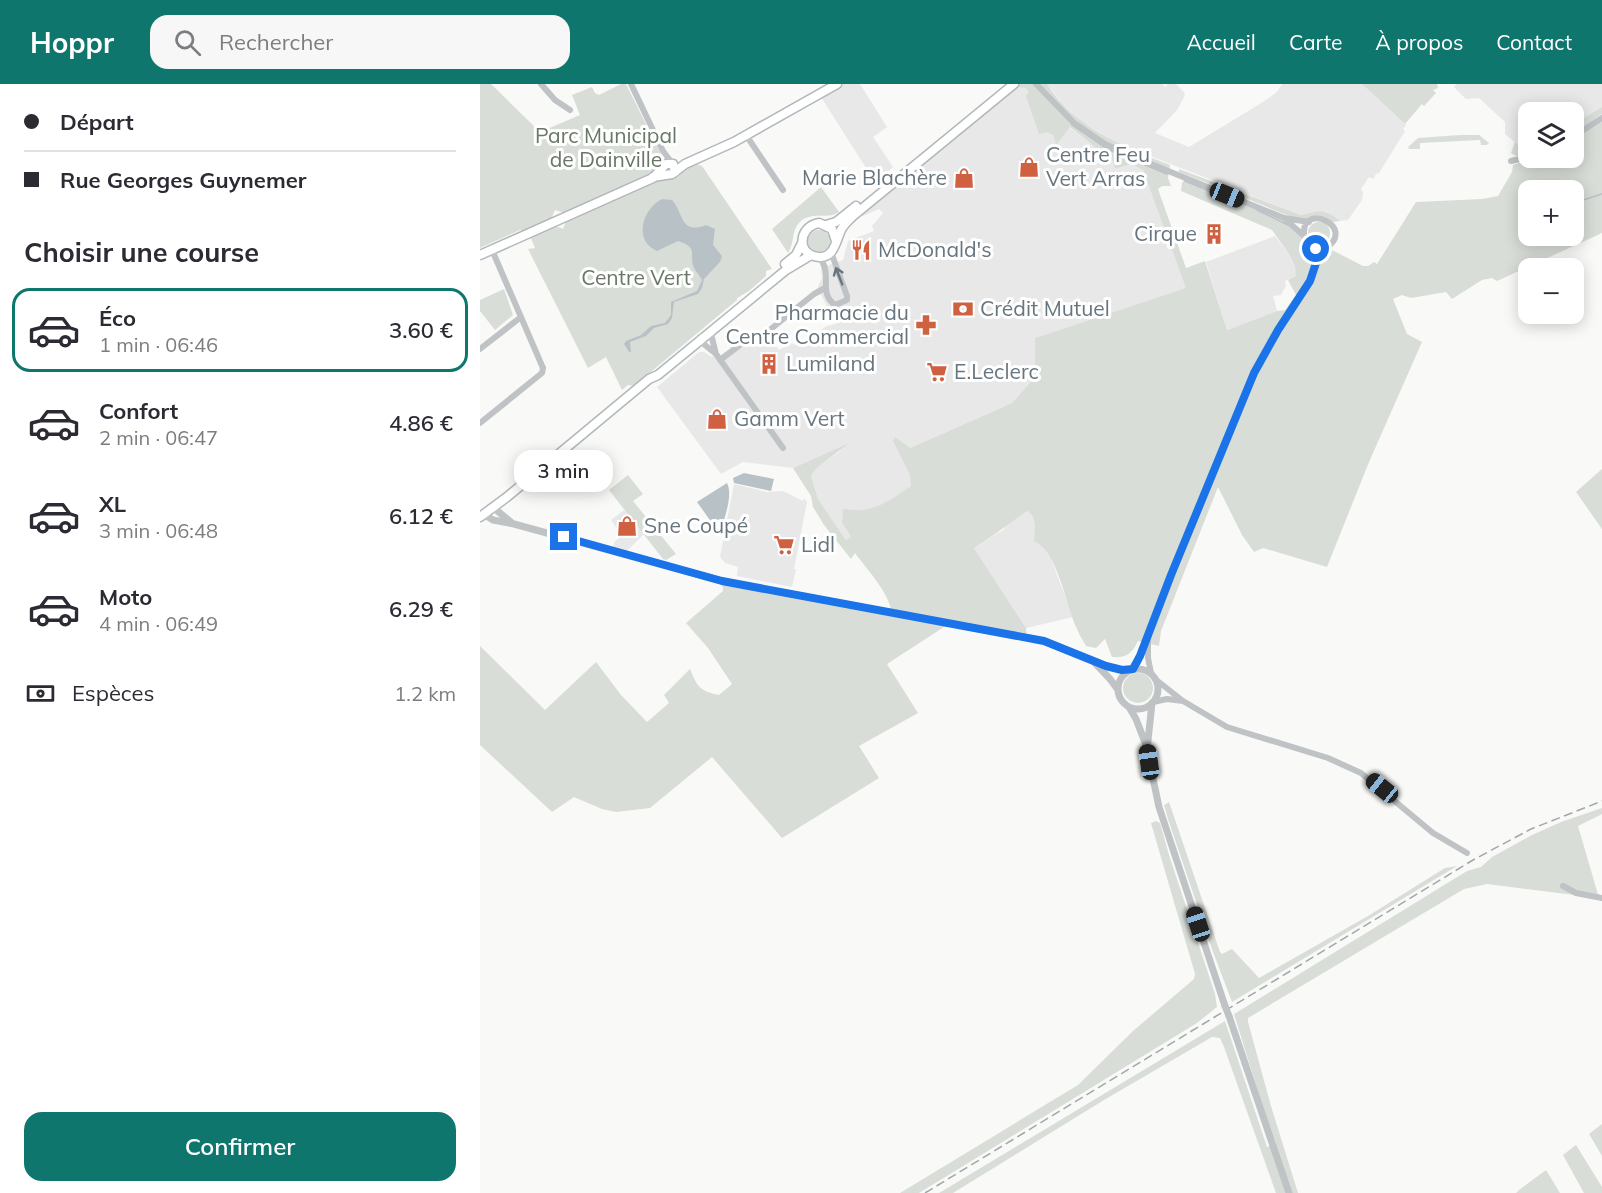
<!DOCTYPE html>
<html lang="fr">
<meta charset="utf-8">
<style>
body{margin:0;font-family:Mulish,sans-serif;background:#f7f7f7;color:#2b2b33;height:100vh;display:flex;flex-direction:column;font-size:22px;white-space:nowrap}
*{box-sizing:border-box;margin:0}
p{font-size:20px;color:#7c7c81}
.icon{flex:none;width:33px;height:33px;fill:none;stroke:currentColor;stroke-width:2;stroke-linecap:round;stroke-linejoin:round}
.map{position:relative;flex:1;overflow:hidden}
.side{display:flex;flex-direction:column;background:#fff;width:480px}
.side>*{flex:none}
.guide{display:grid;align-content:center;height:132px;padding:0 24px;background:#fff}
.buttons{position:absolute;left:1038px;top:18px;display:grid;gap:12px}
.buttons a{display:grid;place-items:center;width:66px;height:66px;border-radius:12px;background:#fff;box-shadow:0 3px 15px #0003;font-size:30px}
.end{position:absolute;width:27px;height:27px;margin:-14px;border:8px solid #1a73e8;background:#fff;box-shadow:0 0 0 3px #fff}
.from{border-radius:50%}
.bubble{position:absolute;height:42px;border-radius:18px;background:#fff;box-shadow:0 3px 15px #0003;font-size:20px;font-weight:600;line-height:42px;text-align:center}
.car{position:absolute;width:18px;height:36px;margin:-18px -9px;border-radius:8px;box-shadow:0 0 4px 2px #0007;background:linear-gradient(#222 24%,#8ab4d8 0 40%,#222 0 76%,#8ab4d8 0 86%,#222 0)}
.guide b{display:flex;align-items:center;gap:21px;height:57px;font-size:22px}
.guide b+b{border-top:2px solid #e1e1e2}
.guide i{width:15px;height:15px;background:#2b2b33}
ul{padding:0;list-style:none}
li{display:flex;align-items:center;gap:18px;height:84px;margin:0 12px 9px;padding:0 12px;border:3px solid transparent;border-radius:18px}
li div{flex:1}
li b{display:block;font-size:22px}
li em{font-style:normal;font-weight:600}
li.current{border-color:#0f766e}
li>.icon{width:54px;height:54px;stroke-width:1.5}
h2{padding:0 24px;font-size:27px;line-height:72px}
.pay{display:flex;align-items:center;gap:15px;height:66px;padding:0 24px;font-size:22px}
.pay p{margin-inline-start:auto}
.primary-button{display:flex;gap:12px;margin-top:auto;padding:12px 24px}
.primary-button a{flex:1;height:69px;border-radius:18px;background:#0f766e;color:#fff;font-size:24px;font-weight:600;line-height:69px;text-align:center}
header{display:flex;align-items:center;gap:36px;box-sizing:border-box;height:84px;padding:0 30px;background:#0f766e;color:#fff}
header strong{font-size:28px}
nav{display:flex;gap:33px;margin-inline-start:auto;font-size:21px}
.search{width:420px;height:54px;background:#f7f7f7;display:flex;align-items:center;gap:15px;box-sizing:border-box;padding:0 21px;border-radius:18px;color:#7c7c81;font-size:22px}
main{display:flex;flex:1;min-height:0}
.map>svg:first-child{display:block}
</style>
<header>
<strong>Hoppr</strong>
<div class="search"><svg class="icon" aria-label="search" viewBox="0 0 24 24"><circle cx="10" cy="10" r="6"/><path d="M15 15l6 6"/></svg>Rechercher</div>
<nav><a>Accueil</a><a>Carte</a><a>À propos</a><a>Contact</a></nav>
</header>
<main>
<section class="side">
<div class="guide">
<b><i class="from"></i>Départ</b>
<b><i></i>Rue Georges Guynemer</b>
</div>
<h2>Choisir une course</h2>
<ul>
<li class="current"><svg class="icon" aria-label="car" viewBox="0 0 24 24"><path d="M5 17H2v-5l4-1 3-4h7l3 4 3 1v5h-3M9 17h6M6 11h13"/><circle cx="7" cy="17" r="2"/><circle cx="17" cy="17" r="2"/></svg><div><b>Éco</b><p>1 min · 06:46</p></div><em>3.60 €</em></li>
<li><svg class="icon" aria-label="car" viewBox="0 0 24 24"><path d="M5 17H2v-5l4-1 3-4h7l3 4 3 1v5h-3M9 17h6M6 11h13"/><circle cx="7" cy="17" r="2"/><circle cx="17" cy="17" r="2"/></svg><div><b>Confort</b><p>2 min · 06:47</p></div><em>4.86 €</em></li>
<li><svg class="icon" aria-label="car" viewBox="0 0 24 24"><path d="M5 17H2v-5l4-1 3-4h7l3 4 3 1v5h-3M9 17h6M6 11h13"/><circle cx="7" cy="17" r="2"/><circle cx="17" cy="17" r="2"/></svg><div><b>XL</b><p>3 min · 06:48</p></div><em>6.12 €</em></li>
<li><svg class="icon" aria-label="car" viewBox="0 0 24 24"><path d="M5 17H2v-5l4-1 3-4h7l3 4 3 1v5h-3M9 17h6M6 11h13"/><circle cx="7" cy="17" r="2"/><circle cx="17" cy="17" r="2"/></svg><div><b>Moto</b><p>4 min · 06:49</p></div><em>6.29 €</em></li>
</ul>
<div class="pay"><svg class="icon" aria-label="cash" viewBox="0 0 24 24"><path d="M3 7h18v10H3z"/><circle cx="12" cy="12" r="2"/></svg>Espèces<p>1.2 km</p></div>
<div class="primary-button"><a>Confirmer</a></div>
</section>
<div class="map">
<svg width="1122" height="1109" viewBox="0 0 1122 1109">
<rect width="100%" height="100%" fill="#f9f9f7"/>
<path fill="#e7e8e7" d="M357,0H380L407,43L393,53L413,83L395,98L339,10Z
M529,0L546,4L559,49L567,47L573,51L576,61L589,43L616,64L631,73L635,85L653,80L663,86L707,204L555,254V293L532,319L430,364L436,415L366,456L338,415L331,390L338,381L358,369L367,360L313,384L263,378L241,390L177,303L219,268H224L232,273L236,270L239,276L269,254L286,249L299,266L312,259L315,261L347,242L356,240L339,207L338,202L342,194L341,184L363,176L368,157L394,147L392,142L403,129L399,125L383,132L377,124Z
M567,0H683L685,3L688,0H696L705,9L704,13L697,26L675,49L709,63L783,18L797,8L802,0H882L926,41L923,45L925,47L899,89L896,90L893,95L889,93L881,105L883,109L882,116L868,136L860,137L847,128L840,127L821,131L637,59L602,38L582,19Z
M976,0H1122V23L1094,40V28H1048V61L1042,64L1025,50V38L999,14L986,15L974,3Z
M795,152L809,170L815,182L817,192L805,197L806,202L801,211L793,212L797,227L747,246L726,178Z
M254,400L287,408L303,407L323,417L324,414L327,418L314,485H316L312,503L257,492L258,483L245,479L240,473Z
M144,426L164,450L144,470L133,467L134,458L142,452L131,436Z
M547,427L552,429L555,433L554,457L561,460L571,475L593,533L546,544L494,464L523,446L527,441Z"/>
<path fill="#d9ddd7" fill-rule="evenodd" d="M0,0H11L60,48L100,31L92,11L112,3L115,9L119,11L141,0H146L182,72L183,79L175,88L165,94L84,129L75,126L71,135L42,147L40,146L0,164Z
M534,0H567C595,44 644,63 690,81L688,94L691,102H682L678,105L706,184L725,177L747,246L797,227L805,226L816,211L808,196L816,192L815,182L809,170L792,146L701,107L702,99L705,95L808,139C822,150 829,162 836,179L841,177L847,168L852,166L883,182H888L894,178L897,180L936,118L1002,115L1018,112L1032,88L1033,81L1055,74H1094V55L1122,37V149L1017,197L1012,194L1002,196L972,215L966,208L931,214L922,211L913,215L927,250L942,258L889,378L847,483L783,464L774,468L762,451L738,403L681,547L679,562L658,557C652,570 646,574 632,573L625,555L616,564L606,562C603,556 599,551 597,545C586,523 578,467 554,457C554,446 558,432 547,427C529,440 513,452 494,464L546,544L547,553L466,539L464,543L407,580L438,629L379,662L399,694L302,754L232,673L170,724L136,728L122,725L94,713L72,728L0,661V562L65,626L116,578L141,611L167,638L189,619L184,611L210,585C217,602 219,607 239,611L252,600L228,564L206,539L243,507L242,497L412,529C408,507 388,487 375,469L371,475L344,441L333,423L331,412L313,384L369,359C356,371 341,377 331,391L338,415L366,456L371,453L362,438L363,425C370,425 377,427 383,426C400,424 417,412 431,402L430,391L413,357L415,353L430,364L532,319L555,293V254L706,204L663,86L652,80L635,85L631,73L616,64L590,43L576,61L573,51L567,48L559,50L546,12L548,8L546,4L537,3ZM1048,106H1094V152H1048Z
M882,0H957L958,4L953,6L956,9L944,22L942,20L925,40Z
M1122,23V30L1094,49V40Z
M980,51H999L1009,59L1007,61H1001L1000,56L940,59V65H929L928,63L938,54Z
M1035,58L1042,64L1048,61V70L1038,73L1031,69Z
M216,80L222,82L292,185L286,187V192L269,207L257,214V216L154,302L148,301L142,306L126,273L108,284L48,165L55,164L50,152L73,141L83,145L87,135Z
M699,85L821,131C840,127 843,123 860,137L853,138C833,123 829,140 814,134C777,119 741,104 704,90L699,88Z
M341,103L359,128C348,136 333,127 321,137C311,145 315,159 308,169L292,145Z
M828 149a11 11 0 1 1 22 0a11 11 0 1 1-22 0Z
M328 157a11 11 0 1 1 22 0a11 11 0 1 1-22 0Z
M24,205L33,231L15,246L0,227V216Z
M1122,385V445L1096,408Z
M148,391L163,410L153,417L196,470L186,476L183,475L129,406Z
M643 604a15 15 0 1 1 30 0a15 15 0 1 1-30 0Z
M689,718L740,868L742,870L752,865L779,894L888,832L965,784L977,782L752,918L733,868L688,735L684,721Z
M1122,724V730L1098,742L1119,814L1007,800L984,805L768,934V938L791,1022L818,1109H796L744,963L740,954L732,953L624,1016L473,1109H459L745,937L787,1063L796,1059L785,1030L754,930L987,787L1001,783L1012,773L1052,751L1081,738Z
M676,737L680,739L689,771L735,910L737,923L717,939L439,1109H420L598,1001L653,947L714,895L715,890L671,739Z
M1122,1040V1072L1109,1050Z
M1096,1061L1122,1103V1109H1104L1083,1071Z
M1066,1086L1080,1109H1036L1039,1106Z"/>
<path fill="#b8c2c6" d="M182,115L192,116C204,129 200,151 226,141L235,145L233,161L242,172L240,178L224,195L222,204L218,210L194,218L192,234L188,240L174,244L166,252L150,258L151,268H149L144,260L146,257L161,251L171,242L185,239L191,231V218L217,207L222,196C220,192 216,188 214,184C208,171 220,164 198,157L177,167C153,157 162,125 182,115Z
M264,389L294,395L291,407L254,399L253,394Z
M247,399C253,411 245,431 242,444L237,446L217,418Z"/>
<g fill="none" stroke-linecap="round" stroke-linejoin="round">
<path stroke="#b8c2c6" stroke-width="1.5" d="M592,41L627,65L687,90
M705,97L742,112
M1094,119L1122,110
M777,126L808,141
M1047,137H1048"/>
<g stroke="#b1b7bb" stroke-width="11">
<path id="secondary" d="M173,93L192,90L205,80L254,58L357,0
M346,141L356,138L376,122
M356,157L352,145L339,139C317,143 317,172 339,173C354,174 356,157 361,146C364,140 369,136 373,132L534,0
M0,171L166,97L173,94L186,80H193L195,88
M305,180L316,171L322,159
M0,433L27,413L169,295L178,291L306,186L331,171"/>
</g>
<path stroke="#bfc3c6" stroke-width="6" d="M61,0L75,16L90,26
M151,0L183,67L192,79
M556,0L594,39L625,60L671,80L804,134L829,138
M266,51L303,106
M1094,52L1122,34
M1031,77L1048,73
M806,136L823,151
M833,164H846C877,143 823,118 824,149C824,158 829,159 833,165C836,168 835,174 835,179
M339,173C354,190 337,208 355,221L367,216V212L351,168
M233,246L231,250L236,270
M220,253V257L236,270L303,364
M0,265L41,233
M240,276L269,254L286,249L334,210L345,204
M0,339L62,289L63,284L12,166
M668,557V574L671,589
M653,585L668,553L684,509L766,308L789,261L830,197L835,179L846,164
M675,595L703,617L747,643L848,674L881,689L953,749L987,769
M673,618L687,615L703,617
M1083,802L1096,809L1122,814"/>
<path stroke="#bfc3c6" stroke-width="7" d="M14,424L32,439
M5,431L13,436L34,440L242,497L564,557L626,582L649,587
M615,579L630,595L638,606
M638 605a20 20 0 1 1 40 0a20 20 0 1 1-40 0Z
M672,619L667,666L679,723L745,922
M649,623L656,635L666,661
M749,932L809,1109"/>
<use href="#secondary" stroke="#fff" stroke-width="8"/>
<path stroke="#a1a7ac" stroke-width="1.5" stroke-dasharray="9 4.5" stroke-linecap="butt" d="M445,1109L993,776L1051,745L1122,717"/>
<path stroke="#bfc3c6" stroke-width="7" d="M745,922L749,932"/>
</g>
<defs><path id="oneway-shaft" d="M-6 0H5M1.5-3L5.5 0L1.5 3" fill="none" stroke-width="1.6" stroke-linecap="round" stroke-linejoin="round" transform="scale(1.5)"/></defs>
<use stroke="#67757e" href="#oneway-shaft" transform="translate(359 192) rotate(-111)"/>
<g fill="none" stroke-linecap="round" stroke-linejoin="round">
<path stroke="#1a73e8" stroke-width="8" d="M84,453L242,497L564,557L626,582L642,586L653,585L660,572L691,491L774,289L798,246L830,197L836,179L833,164L836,165"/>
</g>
<defs>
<g id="shop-bare" transform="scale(1.62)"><path d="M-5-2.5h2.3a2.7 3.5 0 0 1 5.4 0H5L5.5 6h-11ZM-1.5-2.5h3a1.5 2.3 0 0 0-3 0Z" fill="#cf6040" stroke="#fff" stroke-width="2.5" paint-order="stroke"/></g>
<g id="building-bare" transform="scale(1.62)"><path d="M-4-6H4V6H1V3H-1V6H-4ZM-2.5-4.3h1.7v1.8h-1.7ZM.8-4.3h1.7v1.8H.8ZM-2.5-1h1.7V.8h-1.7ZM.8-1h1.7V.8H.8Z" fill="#cf6040" stroke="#fff" stroke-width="2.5" paint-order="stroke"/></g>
<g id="restaurant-bare" transform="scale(1.62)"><path d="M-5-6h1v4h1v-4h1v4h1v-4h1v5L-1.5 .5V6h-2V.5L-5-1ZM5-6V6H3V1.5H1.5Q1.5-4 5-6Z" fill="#cf6040" stroke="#fff" stroke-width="2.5" paint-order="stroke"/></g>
<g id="bank-bare" transform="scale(1.62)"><path d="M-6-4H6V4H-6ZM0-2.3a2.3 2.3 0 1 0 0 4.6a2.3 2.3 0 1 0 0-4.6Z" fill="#cf6040" stroke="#fff" stroke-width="2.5" paint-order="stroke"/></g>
<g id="pharmacy-bare" transform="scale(1.62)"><path d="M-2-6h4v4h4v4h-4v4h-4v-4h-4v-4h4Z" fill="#cf6040" stroke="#fff" stroke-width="2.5" paint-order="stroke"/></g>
<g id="supermarket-bare" transform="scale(1.62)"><path d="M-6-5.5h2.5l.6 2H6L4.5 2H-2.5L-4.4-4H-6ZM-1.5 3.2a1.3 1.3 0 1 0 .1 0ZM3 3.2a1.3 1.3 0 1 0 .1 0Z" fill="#cf6040" stroke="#fff" stroke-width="2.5" paint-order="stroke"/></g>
</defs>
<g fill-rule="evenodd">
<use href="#shop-bare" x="549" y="83"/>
<use href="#shop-bare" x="484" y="94"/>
<use href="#building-bare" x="734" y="150"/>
<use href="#restaurant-bare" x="381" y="166"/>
<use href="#bank-bare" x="483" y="225"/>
<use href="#pharmacy-bare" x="446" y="241"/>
<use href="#building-bare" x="289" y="280"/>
<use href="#supermarket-bare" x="457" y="288"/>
<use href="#shop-bare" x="237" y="335"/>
<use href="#shop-bare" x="147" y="442"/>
<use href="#supermarket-bare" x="304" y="461"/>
</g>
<g text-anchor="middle" stroke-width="6" stroke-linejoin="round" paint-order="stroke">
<g font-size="21" fill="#697766" stroke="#fff">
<text x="126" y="59">Parc Municipal<tspan x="126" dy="24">de Dainville</tspan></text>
<text x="156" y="201">Centre Vert</text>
</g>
<g font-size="21" fill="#67757e" stroke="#fff" text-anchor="start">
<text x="566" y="78">Centre Feu<tspan x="566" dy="24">Vert Arras</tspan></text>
<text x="467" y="101" text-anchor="end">Marie Blachère</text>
<text x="717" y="157" text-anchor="end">Cirque</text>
<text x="398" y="173">McDonald's</text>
<text x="500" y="232">Crédit Mutuel</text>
<text x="429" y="236" text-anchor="end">Pharmacie du<tspan x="429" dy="24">Centre Commercial</tspan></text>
<text x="306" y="287">Lumiland</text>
<text x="474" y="295">E.Leclerc</text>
<text x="254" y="342">Gamm Vert</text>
<text x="164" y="449">Sne Coupé</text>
<text x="321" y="468">Lidl</text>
</g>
</g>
</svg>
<div class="buttons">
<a><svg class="icon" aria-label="layers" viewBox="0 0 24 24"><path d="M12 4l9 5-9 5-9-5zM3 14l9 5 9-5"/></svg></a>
<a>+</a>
<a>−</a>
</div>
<i class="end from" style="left:836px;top:165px"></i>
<i class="end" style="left:84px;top:453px"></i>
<div class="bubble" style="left:34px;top:366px;width:99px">3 min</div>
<i class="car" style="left:747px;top:111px;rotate:112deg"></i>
<i class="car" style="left:669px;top:678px;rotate:352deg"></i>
<i class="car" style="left:902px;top:704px;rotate:309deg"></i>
<i class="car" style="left:718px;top:840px;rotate:342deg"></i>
</div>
</main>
